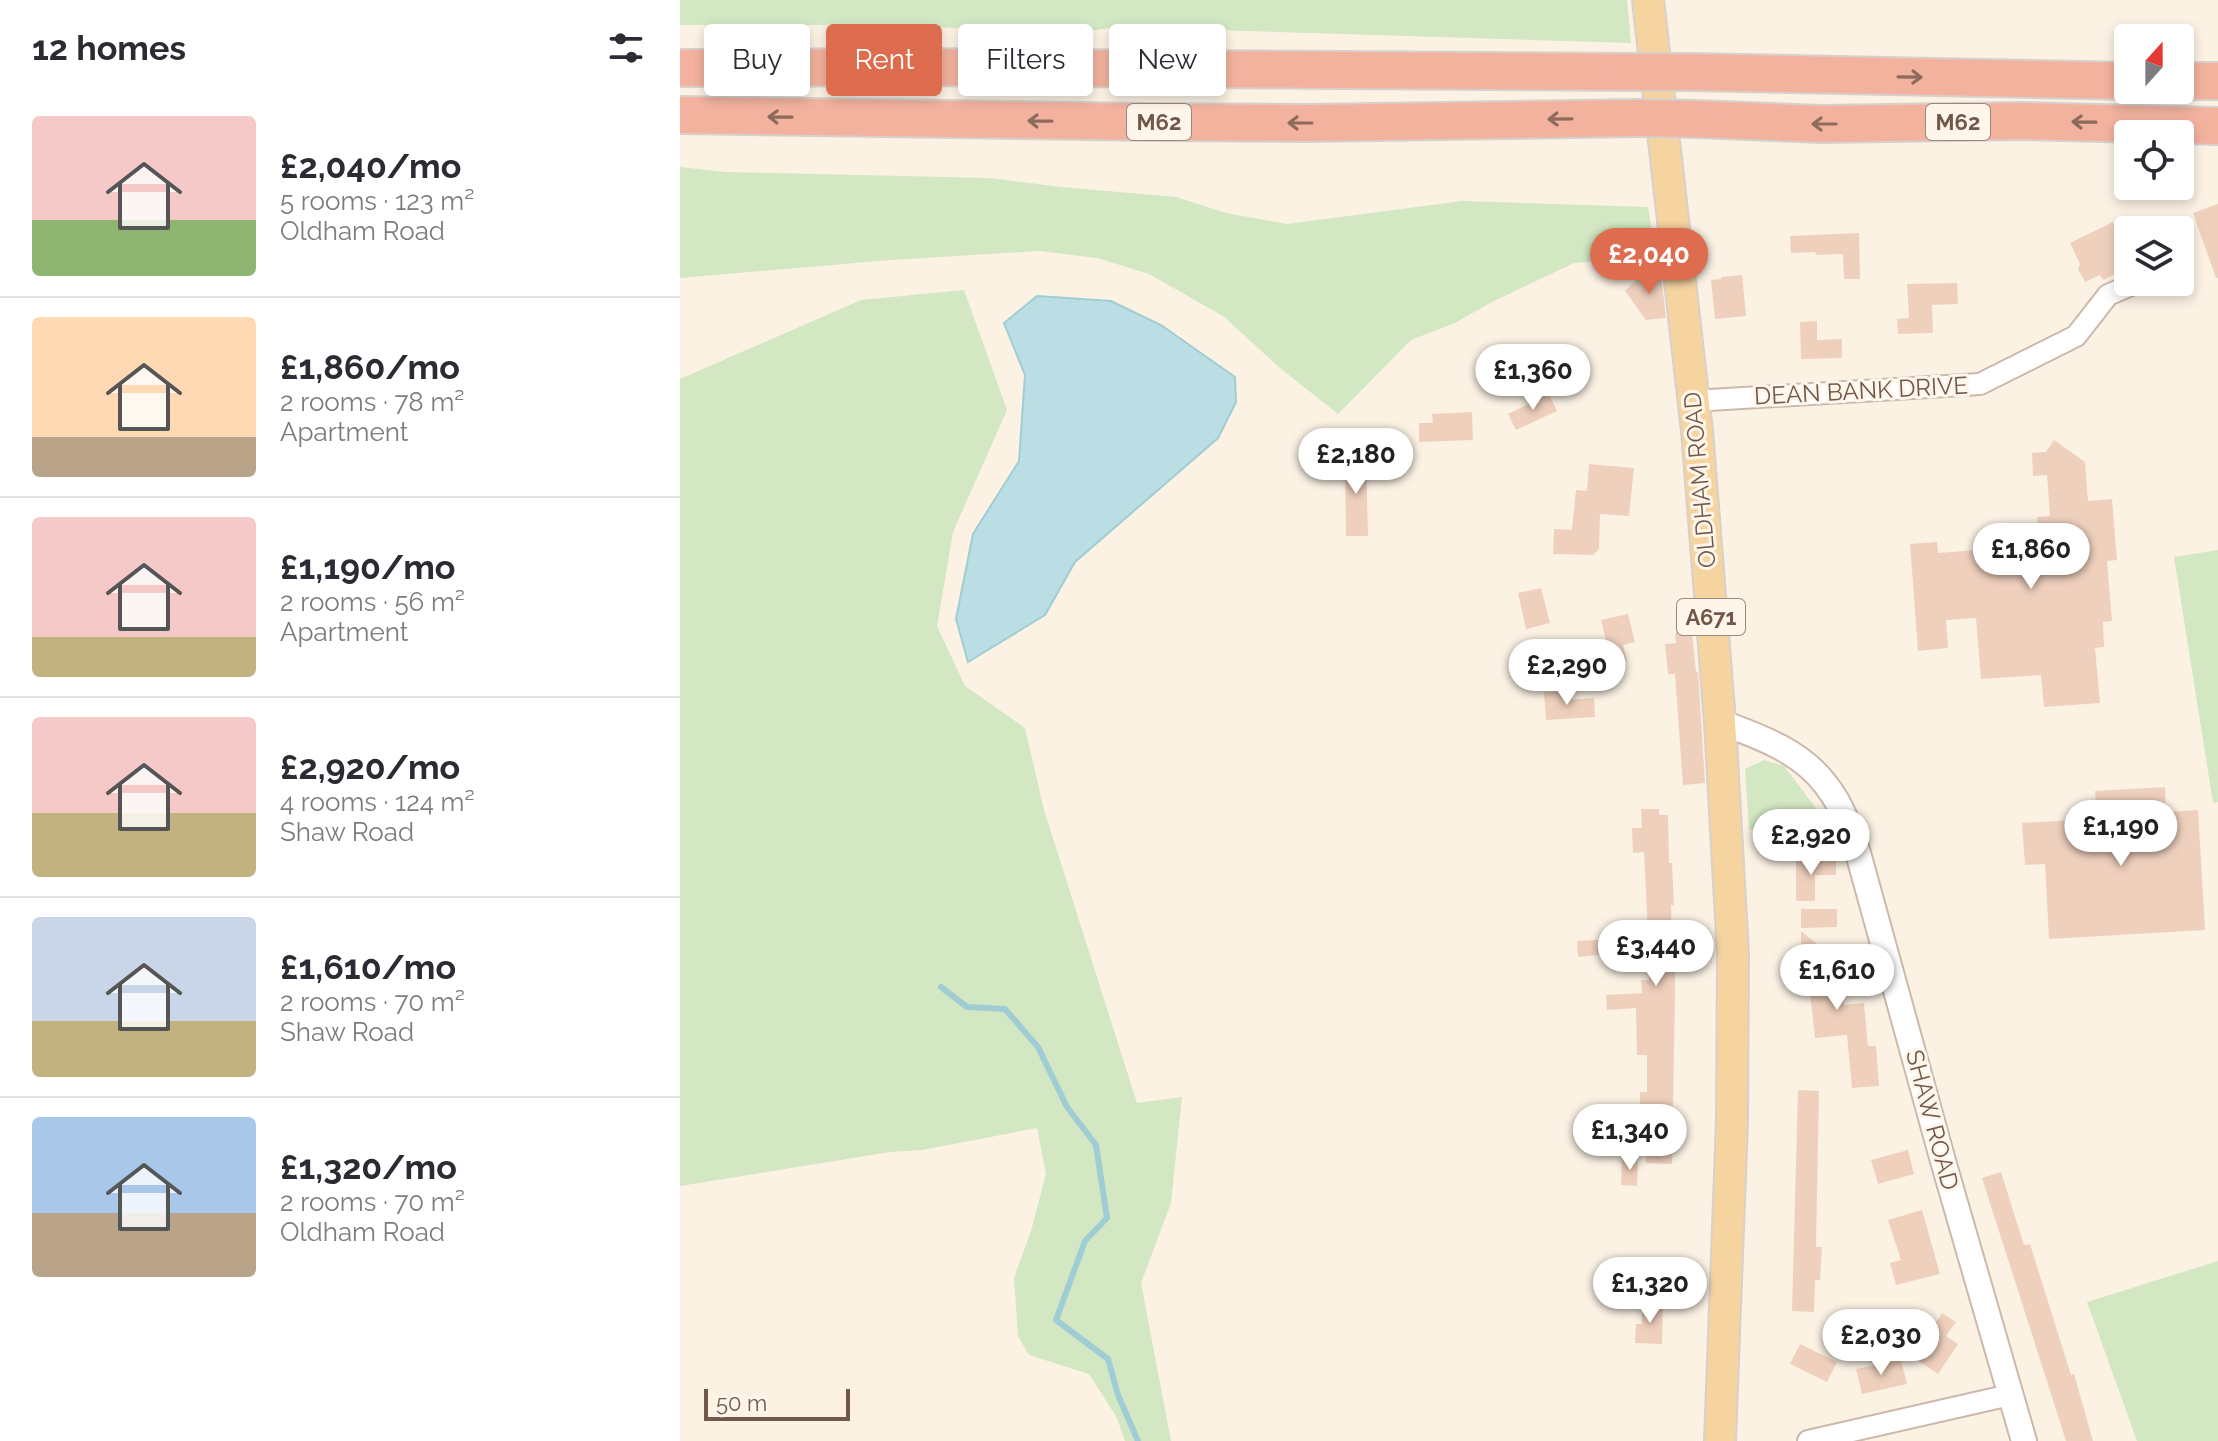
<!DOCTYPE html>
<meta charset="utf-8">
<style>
:root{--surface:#fff;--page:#f2f2f3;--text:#2b2b33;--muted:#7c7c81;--line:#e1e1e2;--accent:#de6d4f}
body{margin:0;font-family:Raleway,sans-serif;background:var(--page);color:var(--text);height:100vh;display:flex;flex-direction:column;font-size:30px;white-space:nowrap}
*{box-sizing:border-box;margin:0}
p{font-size:26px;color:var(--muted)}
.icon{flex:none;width:44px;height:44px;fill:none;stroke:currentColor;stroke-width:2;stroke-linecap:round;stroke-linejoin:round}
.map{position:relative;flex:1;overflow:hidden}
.side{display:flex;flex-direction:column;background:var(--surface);width:680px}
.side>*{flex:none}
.banner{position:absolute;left:24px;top:24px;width:760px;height:72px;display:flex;gap:16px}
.needle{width:52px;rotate:21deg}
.controls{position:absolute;left:1434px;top:24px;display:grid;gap:16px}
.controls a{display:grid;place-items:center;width:80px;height:80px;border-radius:8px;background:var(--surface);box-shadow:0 4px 12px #0003;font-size:40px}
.scale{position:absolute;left:24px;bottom:20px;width:146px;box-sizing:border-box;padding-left:8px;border:4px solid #72584b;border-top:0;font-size:22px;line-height:28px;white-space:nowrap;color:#72584b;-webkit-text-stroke:6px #fef6ea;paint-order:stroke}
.price{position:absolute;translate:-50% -68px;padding:0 18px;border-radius:28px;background:#fff;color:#222;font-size:26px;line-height:52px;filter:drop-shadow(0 2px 4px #0008)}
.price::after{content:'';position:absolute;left:50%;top:48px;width:24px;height:18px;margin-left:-12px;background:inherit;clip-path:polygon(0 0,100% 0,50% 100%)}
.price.on{background:var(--accent);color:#fff}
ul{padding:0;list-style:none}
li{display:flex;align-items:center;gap:24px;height:200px;padding:0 32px}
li+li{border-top:2px solid var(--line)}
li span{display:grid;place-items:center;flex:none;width:224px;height:160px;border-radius:8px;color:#555}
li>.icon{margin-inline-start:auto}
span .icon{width:96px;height:96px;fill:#fffc;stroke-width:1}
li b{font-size:34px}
h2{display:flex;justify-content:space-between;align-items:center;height:96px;padding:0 32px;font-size:34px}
.chip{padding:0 28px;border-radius:8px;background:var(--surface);box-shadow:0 4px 12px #0003;font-size:28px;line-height:72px}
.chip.on{background:var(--accent);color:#fff}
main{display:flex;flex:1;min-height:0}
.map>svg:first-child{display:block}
</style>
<main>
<section class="side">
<h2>12 homes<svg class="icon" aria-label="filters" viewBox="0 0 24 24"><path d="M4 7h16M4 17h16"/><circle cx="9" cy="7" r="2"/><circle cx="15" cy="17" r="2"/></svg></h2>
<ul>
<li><span style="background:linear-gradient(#f6c9c9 65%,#8fb573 0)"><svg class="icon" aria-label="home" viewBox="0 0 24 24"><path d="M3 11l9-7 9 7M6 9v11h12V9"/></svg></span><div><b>£2,040/mo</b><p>5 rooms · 123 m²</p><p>Oldham Road</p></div></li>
<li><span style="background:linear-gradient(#ffd9b3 75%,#b9a48a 0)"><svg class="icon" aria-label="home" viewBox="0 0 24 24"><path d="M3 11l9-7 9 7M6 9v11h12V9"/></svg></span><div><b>£1,860/mo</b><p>2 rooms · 78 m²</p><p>Apartment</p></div></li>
<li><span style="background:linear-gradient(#f6c9c9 75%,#c2b280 0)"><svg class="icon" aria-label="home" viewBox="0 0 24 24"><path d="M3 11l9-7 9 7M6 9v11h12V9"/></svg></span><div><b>£1,190/mo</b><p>2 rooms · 56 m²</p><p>Apartment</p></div></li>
<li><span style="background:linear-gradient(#f6c9c9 60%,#c2b280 0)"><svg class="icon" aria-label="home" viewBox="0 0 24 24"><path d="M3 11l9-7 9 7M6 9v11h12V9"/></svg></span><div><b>£2,920/mo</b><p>4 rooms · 124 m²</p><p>Shaw Road</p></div></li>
<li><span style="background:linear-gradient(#c9d6e8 65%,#c2b280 0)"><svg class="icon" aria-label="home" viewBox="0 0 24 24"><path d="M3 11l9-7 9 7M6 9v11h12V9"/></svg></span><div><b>£1,610/mo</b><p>2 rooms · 70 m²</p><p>Shaw Road</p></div></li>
<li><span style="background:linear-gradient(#a9c7e8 60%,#b9a48a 0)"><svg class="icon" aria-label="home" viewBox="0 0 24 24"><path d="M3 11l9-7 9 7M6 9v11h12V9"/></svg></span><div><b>£1,320/mo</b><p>2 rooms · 70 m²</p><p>Oldham Road</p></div></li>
</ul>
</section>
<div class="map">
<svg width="1538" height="1441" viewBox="0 0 1538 1441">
<rect width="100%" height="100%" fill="#fbf2e4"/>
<!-- green -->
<path fill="#d3e7c3" d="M0,0H947L951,43L436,27L378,36L232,25H0Z
M0,167L46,172L310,178L381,187L496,197L546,213L607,224L782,201L968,207L976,257L894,263L810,303L775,323L731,340L658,414L600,368L543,316L469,274L417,258L359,251L211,260L0,278Z
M284,290L327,410L273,532L257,626L285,686L345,728L364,810L457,1103L502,1097L491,1203L461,1283L491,1441H445L437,1418L409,1374L349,1355L338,1336L334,1278L351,1231L366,1174L357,1128L242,1150L210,1152L0,1186V379L181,300Z
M1538,550V802L1533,803L1494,557Z
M1084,760L1104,766L1151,828L1069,829L1065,769Z
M1538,1261V1441H1457L1407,1302Z"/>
<!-- water -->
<path fill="#badee3" stroke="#a0cdd4" stroke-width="2" d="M357,296L431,301L481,325L555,377L556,402L538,438L395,562L365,615L288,662L276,619L293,534L339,461L345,375L324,323Z"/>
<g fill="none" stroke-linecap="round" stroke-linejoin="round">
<!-- stream -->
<path stroke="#a0cdd4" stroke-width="6" d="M261,987L287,1007L325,1009L358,1047L387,1107L416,1145L427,1218L405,1241L376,1320L428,1359L438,1395L458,1441"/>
</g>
<!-- building -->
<path fill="#efd0bd" d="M1538,204V278H1536L1513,213Z
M1433,222L1448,252V268L1423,280L1420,275L1405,282L1398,269L1400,264L1390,243Z
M1179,233L1180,279H1164L1163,254L1136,255L1135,252L1111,253L1110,236Z
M981,274L986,318L966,320L945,291L962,275Z
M1062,275L1066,316L1035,319L1031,280L1041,279V277Z
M1277,283L1278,304L1252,305L1253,333L1218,334L1217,319L1229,318L1227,284Z
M1137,321V340L1162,339V358L1121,359L1120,322Z
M869,394L877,411L836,430L828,414Z
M792,412L793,440L739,442V423H753L752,414Z
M1374,440L1405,462L1408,501L1432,499L1437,560L1427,561L1432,621L1423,622L1424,647L1415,648L1420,703L1364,707L1361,675L1301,679L1296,618L1266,620L1268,648L1238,651L1230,544L1257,542L1258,553L1359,545L1357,517L1370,516L1367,475L1353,476L1352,453L1366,452Z
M665,455H686L688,536H666Z
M909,464L954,468L949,516L920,514L919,549L913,555L873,554L874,529L892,530L896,490L907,491Z
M861,588L870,623L846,629L838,593Z
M948,614L955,642L943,645L947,661L932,665L921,620Z
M1011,623L1016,672L1018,671L1025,783L1003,785L995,674H988L985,644L996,643L995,634Z
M886,691V700L914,698L915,717L866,720L864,692Z
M1485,787L1486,812L1518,810L1525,930L1369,939L1365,864L1345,865L1342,823L1417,819L1415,791Z
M961,809H979V815H988L989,863H992L994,905H991L992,959H995V993L992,1164L966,1163L968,1110H960V1092H967V1055H957L956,1008L927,1010L926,995L962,993L961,980H969V948H965V933H968L964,852L953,853L952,828H962Z
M1116,860H1156V875H1135V901H1116Z
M1121,909H1157V927L1121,928Z
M1121,931L1153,957V974H1163L1164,1005L1184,1003L1188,1046H1196L1199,1086L1172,1088L1167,1035L1135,1038L1130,992H1121Z
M919,940L920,955L898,957L897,941Z
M1118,1090L1139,1091L1136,1247H1142L1140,1280H1135L1134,1312L1112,1311Z
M1228,1150L1234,1174L1198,1184L1191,1160Z
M942,1158L958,1159L957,1186L941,1185Z
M1321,1172L1344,1245L1350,1244L1391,1375L1394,1374L1413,1441H1386L1302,1178Z
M1242,1210L1260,1274L1216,1285L1210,1263L1221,1260L1208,1220Z
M962,1304L983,1305L982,1344L955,1343L956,1324H962Z
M1262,1313L1276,1322L1266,1336L1278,1344L1258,1374L1233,1357Z
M1120,1344L1157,1362L1147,1382L1110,1364Z
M1221,1360L1227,1384L1182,1394L1176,1369Z"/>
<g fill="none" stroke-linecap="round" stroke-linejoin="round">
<!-- minor casing -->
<g stroke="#ccb9ab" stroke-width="24">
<path id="minor" d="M1013,401L1300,384L1396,336L1428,295L1458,282
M1128,1441L1330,1395"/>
</g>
<!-- tertiary casing -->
<g stroke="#ccb9ab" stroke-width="28">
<path id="tertiary" d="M1040,722C1078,736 1121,751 1146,785C1162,805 1170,829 1178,853L1263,1161L1344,1441"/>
</g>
<!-- primary casing -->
<g stroke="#d8d0cd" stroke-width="34">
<path id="primary" d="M968,0L1017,431L1040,722L1053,954L1052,1121L1040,1441"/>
</g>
<!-- motorway casing -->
<g stroke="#d8d0cd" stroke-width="40">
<path id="motorway" d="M0,68L225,67L953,72
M1012,72L1448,81
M1500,81H1538
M0,115L472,122L629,123L958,118
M1017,119L1142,124L1341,121L1538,126"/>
</g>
<!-- minor -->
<use href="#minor" stroke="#fff" stroke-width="20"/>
<!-- tertiary -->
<use href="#tertiary" stroke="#fff" stroke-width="24"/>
<!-- primary -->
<use href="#primary" stroke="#f6d4a0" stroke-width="30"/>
<!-- motorway -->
<use href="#motorway" stroke="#f2b29e" stroke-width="36"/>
<!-- motorway-bridge casing -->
<g stroke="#d8d0cd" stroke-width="40" stroke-linecap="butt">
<path id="motorway-bridge" d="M953,72H1012
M958,118L1017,119"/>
</g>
<!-- motorway-bridge -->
<use href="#motorway-bridge" stroke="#f2b29e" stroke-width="36"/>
</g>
<!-- one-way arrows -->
<defs><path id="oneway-shaft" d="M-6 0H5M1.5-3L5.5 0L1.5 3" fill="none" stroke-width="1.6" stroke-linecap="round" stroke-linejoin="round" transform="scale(2)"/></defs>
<g stroke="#8c6a5c">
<use href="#oneway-shaft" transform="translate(1230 77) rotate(1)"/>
<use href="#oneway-shaft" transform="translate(100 117) rotate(-179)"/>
<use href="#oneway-shaft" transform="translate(880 119) rotate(179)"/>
<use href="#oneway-shaft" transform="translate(360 121) rotate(-179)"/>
<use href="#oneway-shaft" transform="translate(1404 122) rotate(-179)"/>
<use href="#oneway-shaft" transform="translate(620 123) rotate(180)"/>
<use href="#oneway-shaft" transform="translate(1144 124) rotate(-180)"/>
</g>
<g text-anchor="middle" stroke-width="6" stroke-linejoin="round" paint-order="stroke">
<!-- shield labels -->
<g fill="#fef6ea" stroke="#9c877b" stroke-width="2">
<rect x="447" y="104" width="64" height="36" rx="6"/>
<rect x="1246" y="104" width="64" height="36" rx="6"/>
<rect x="997" y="599" width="68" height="36" rx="6"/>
</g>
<g font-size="22" font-weight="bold" fill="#72584b">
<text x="479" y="130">M62</text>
<text x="1278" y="130">M62</text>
<text x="1031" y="625">A671</text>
</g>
<!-- street labels -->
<g font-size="24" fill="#72584b" stroke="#fef6ea">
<text transform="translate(1181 391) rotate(-3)" y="8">DEAN BANK DRIVE</text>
<text transform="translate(1020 480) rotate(-95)" y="8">OLDHAM ROAD</text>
<text transform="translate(1252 1120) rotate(75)" y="8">SHAW ROAD</text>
</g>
</g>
</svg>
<div class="controls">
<a><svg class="needle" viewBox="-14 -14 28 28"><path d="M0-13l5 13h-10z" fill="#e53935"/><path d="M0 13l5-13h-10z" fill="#7c7c81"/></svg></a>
<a><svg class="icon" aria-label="locate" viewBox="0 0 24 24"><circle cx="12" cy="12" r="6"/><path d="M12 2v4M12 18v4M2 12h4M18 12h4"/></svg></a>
<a><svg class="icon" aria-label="layers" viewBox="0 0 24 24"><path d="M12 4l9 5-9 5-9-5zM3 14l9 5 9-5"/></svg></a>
</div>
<div class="scale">50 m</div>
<b class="price on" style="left:969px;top:296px">£2,040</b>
<b class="price" style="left:853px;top:412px">£1,360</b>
<b class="price" style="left:676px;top:496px">£2,180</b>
<b class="price" style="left:1351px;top:591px">£1,860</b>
<b class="price" style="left:887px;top:707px">£2,290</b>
<b class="price" style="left:1441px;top:868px">£1,190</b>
<b class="price" style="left:1131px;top:877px">£2,920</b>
<b class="price" style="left:976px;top:988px">£3,440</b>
<b class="price" style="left:1157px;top:1012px">£1,610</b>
<b class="price" style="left:950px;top:1172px">£1,340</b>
<b class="price" style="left:970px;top:1325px">£1,320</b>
<b class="price" style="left:1201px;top:1377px">£2,030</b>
<div class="banner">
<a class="chip">Buy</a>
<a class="chip on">Rent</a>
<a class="chip">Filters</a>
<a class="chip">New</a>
</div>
</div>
</main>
